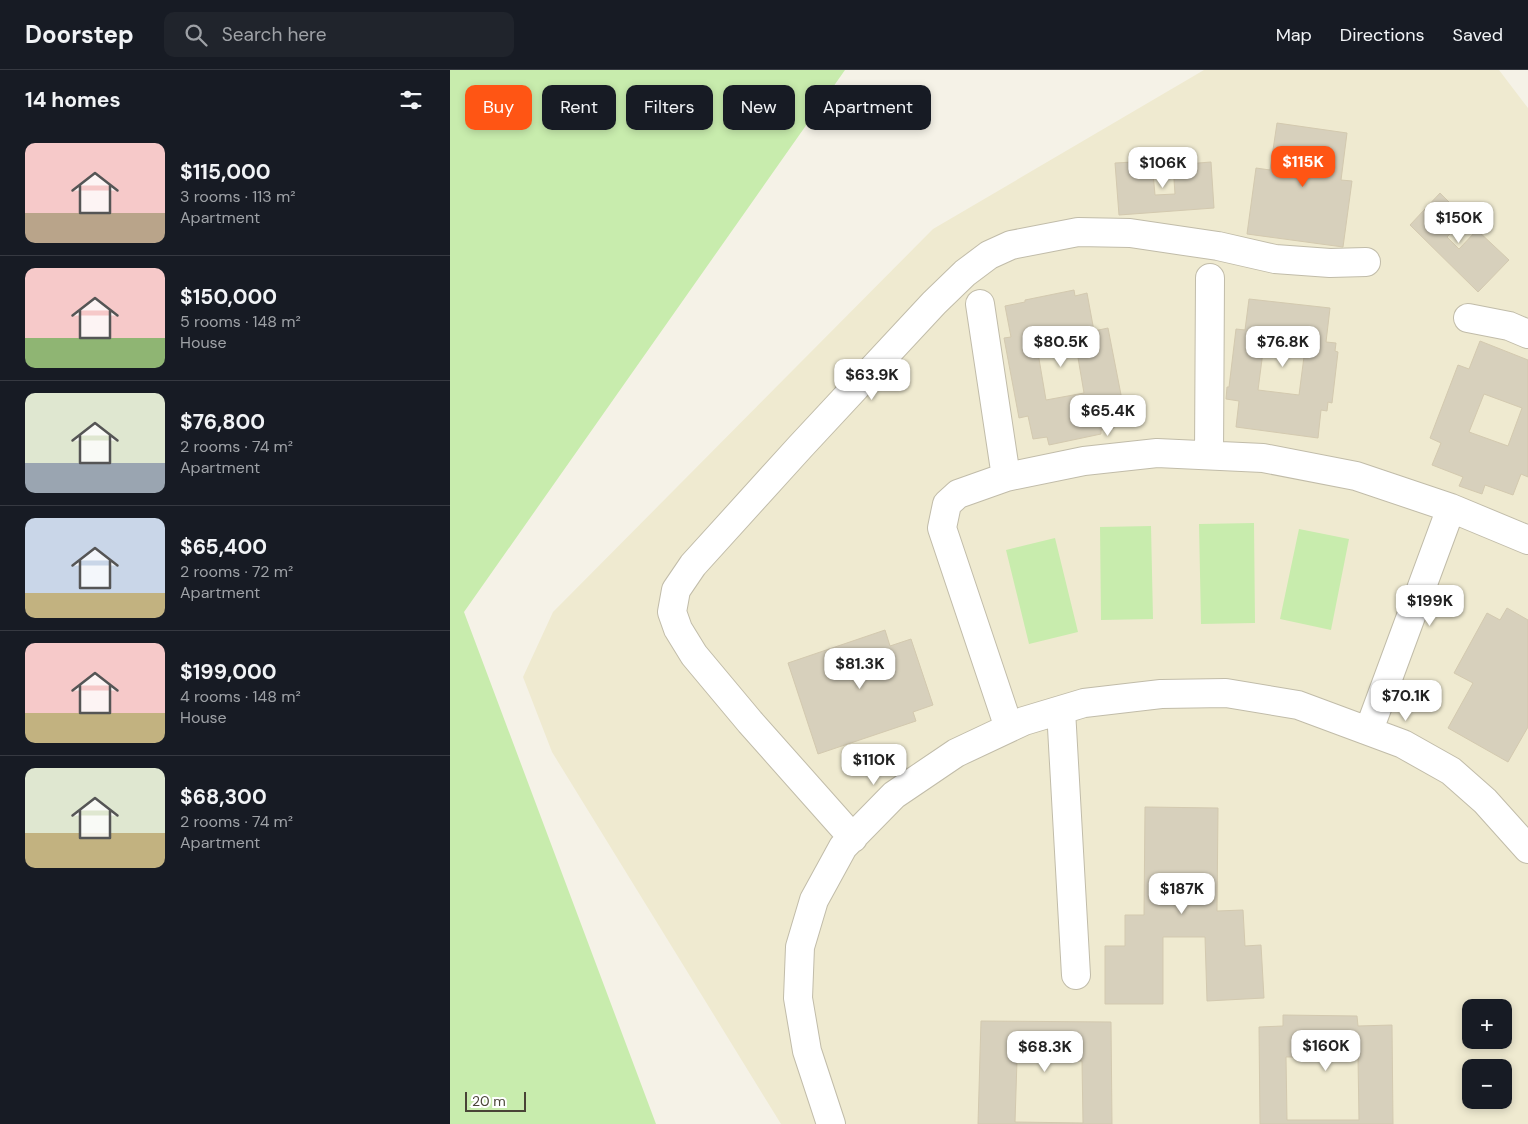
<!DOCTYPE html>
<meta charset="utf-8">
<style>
:root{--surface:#171b24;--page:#20242c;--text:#f1f3f6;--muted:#9ea1a6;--line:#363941;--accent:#ff5514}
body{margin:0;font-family:"DM Sans",sans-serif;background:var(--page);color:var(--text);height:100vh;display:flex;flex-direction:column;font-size:19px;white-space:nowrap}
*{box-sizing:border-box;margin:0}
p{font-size:16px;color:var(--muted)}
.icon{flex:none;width:28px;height:28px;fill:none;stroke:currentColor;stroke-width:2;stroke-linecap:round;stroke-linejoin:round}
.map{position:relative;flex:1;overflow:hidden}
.panel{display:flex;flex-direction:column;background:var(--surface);width:450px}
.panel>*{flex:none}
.top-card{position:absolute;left:15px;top:15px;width:475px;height:45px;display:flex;gap:10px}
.fabs{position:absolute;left:1012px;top:929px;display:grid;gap:10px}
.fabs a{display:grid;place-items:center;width:50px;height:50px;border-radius:10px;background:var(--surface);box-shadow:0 2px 8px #0003;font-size:25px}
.scale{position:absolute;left:15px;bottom:12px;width:61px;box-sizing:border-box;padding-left:5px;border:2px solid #494436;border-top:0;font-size:14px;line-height:18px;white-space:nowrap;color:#494436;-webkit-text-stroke:4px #fff;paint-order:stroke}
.price{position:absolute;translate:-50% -42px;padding:0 11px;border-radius:10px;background:#fff;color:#222;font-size:16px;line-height:32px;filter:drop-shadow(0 1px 2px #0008)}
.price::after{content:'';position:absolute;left:50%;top:30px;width:15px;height:11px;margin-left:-8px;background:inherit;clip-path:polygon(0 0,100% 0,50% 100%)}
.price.current{background:var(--accent);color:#fff}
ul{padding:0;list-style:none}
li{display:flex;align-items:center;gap:15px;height:125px;padding:0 25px}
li+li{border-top:1px solid var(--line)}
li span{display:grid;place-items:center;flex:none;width:140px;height:100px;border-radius:10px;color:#555}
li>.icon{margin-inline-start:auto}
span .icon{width:60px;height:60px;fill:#fffc;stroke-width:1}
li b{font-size:21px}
h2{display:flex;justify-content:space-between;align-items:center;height:60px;padding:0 25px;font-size:21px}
.chip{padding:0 18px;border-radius:10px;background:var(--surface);box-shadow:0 2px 8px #0003;font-size:18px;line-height:45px}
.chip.current{background:var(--accent);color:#fff}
header{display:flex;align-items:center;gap:30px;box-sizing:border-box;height:70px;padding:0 25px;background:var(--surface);border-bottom:1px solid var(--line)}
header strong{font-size:24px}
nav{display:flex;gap:28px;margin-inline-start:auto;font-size:18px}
.search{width:350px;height:45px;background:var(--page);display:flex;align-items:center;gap:12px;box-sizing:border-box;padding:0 18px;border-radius:10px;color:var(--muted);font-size:19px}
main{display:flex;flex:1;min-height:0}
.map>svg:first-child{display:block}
</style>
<header>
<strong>Doorstep</strong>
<div class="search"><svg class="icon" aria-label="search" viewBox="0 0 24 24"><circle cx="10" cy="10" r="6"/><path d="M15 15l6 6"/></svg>Search here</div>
<nav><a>Map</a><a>Directions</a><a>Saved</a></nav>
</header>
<main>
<section class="panel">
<h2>14 homes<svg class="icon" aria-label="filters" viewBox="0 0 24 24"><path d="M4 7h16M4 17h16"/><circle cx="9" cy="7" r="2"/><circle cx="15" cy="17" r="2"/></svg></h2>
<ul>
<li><span style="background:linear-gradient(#f6c9c9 70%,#b9a48a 0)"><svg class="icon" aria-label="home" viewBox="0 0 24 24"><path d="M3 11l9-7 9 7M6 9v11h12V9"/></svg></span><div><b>$115,000</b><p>3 rooms · 113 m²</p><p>Apartment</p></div></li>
<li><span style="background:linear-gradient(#f6c9c9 70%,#8fb573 0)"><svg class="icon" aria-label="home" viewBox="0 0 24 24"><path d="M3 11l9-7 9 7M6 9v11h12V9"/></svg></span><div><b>$150,000</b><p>5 rooms · 148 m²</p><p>House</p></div></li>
<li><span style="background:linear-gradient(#dfe7d0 70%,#9aa5b1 0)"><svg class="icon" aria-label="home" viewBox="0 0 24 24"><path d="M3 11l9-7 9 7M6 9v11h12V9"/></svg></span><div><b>$76,800</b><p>2 rooms · 74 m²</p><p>Apartment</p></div></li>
<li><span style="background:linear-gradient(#c9d6e8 75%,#c2b280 0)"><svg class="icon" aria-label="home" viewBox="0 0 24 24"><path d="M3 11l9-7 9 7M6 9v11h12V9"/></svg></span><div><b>$65,400</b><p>2 rooms · 72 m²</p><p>Apartment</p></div></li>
<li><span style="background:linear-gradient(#f6c9c9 70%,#c2b280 0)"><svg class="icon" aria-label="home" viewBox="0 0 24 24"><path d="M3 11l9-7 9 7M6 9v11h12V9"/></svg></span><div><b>$199,000</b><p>4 rooms · 148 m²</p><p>House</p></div></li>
<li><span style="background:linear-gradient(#dfe7d0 65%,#c2b280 0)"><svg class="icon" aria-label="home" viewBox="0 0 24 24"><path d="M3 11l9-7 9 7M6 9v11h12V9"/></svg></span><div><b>$68,300</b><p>2 rooms · 74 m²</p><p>Apartment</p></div></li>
</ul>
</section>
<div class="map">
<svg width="1078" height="1054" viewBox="0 0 1078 1054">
<rect width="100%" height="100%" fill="#f5f2e7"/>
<!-- education -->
<path fill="#efead0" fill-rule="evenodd" d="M754,0H1049L1078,38V1054H331L102,682L73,607L103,542L483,159ZM1021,938H1054V970H1021ZM1021,998H1054V1030H1021Z"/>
<!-- green -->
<path fill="#c8ecad" d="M0,0H395L14,542L206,1054H0Z
M804,453L805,553L751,554L749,454Z
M701,456L703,549L651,550L650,457Z
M849,459L899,469L881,560L830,549Z
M605,468L628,562L579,574L556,480Z"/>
<!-- building -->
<path fill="#d7d0bc" stroke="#d3c9af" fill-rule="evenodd" d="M827,53L897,63L891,110L902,111L893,177L797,164L806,98L820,100Z
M702,91L705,125L725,124L723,95L761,92L764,138L669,145L665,93Z
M990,123L1015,148L997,167L1009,179L1027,160L1059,190L1028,222L960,155Z
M624,220L625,226L637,223L644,261L658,258L673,335L660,337L664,358L651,360V364L599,375L597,367L583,369L578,346L569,348L554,268L561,267L555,236L575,232V230ZM626,276L634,323L596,330L588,283Z
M799,229L880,238L876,272L886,273L885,281L888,282L882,333L878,332L877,341L871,340L868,368L786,357L789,331L776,329L777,317H779L786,259L795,260ZM814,274L855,279L849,325L808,320Z
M1030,271L1078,290V407L1071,404L1063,425L1035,415L1032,424L1009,416L1013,407L982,395L991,373L980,368L1008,295L1019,299ZM1034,324L1072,338L1058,376L1019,362Z
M1057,538L1078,550V657L1058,692L998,658L1023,613L1004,603L1037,543L1050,550Z
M435,560L440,576L461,569L483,635L463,642L466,651L368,684L338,593Z
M695,737L768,738L767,841L793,840L795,876L811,875L814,928L757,931L755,867H713V934H655V876H675V845H694Z
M833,945L907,946L908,956L942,955L943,1054H810L809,957L833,956ZM836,987H908L909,1050H837Z
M531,951L661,952L662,1054H528ZM567,990L632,991L633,1053L565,1052Z"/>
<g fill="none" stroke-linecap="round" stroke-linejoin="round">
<!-- minor casing -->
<g stroke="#c1bca9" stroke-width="30">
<path id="minor" d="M530,234L556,407
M1018,248L1059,256L1078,264
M759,385L760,208
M611,640L626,905
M559,658L492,458L497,434L508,424L556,407L634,391L707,383L813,388L906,406L1001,438L1078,470
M919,660L1001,438
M403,768L300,652L244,585L228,559L222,542L226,520L243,495L350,377L484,233L515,203L539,185L561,175L628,162L680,163L768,176L825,189L880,193L916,192
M381,1054L357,981L348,928L350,877L364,830L393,777L444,725L506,683L574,651L634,633L711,624L776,623L848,635L953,674L1001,701L1035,731L1078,779"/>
</g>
<!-- minor -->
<use href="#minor" stroke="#fff" stroke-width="28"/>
</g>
</svg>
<div class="fabs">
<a>+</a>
<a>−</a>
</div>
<div class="scale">20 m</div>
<b class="price current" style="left:853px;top:118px">$115K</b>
<b class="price" style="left:713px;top:119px">$106K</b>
<b class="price" style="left:1009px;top:174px">$150K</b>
<b class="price" style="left:611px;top:298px">$80.5K</b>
<b class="price" style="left:833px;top:298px">$76.8K</b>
<b class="price" style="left:422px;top:331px">$63.9K</b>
<b class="price" style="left:658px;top:367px">$65.4K</b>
<b class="price" style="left:980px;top:557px">$199K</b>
<b class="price" style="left:410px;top:620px">$81.3K</b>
<b class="price" style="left:956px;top:652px">$70.1K</b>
<b class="price" style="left:424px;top:716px">$110K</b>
<b class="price" style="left:732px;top:845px">$187K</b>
<b class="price" style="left:876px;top:1002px">$160K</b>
<b class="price" style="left:595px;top:1003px">$68.3K</b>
<div class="top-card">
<a class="chip current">Buy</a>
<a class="chip">Rent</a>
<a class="chip">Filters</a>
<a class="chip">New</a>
<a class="chip">Apartment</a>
</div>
</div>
</main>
